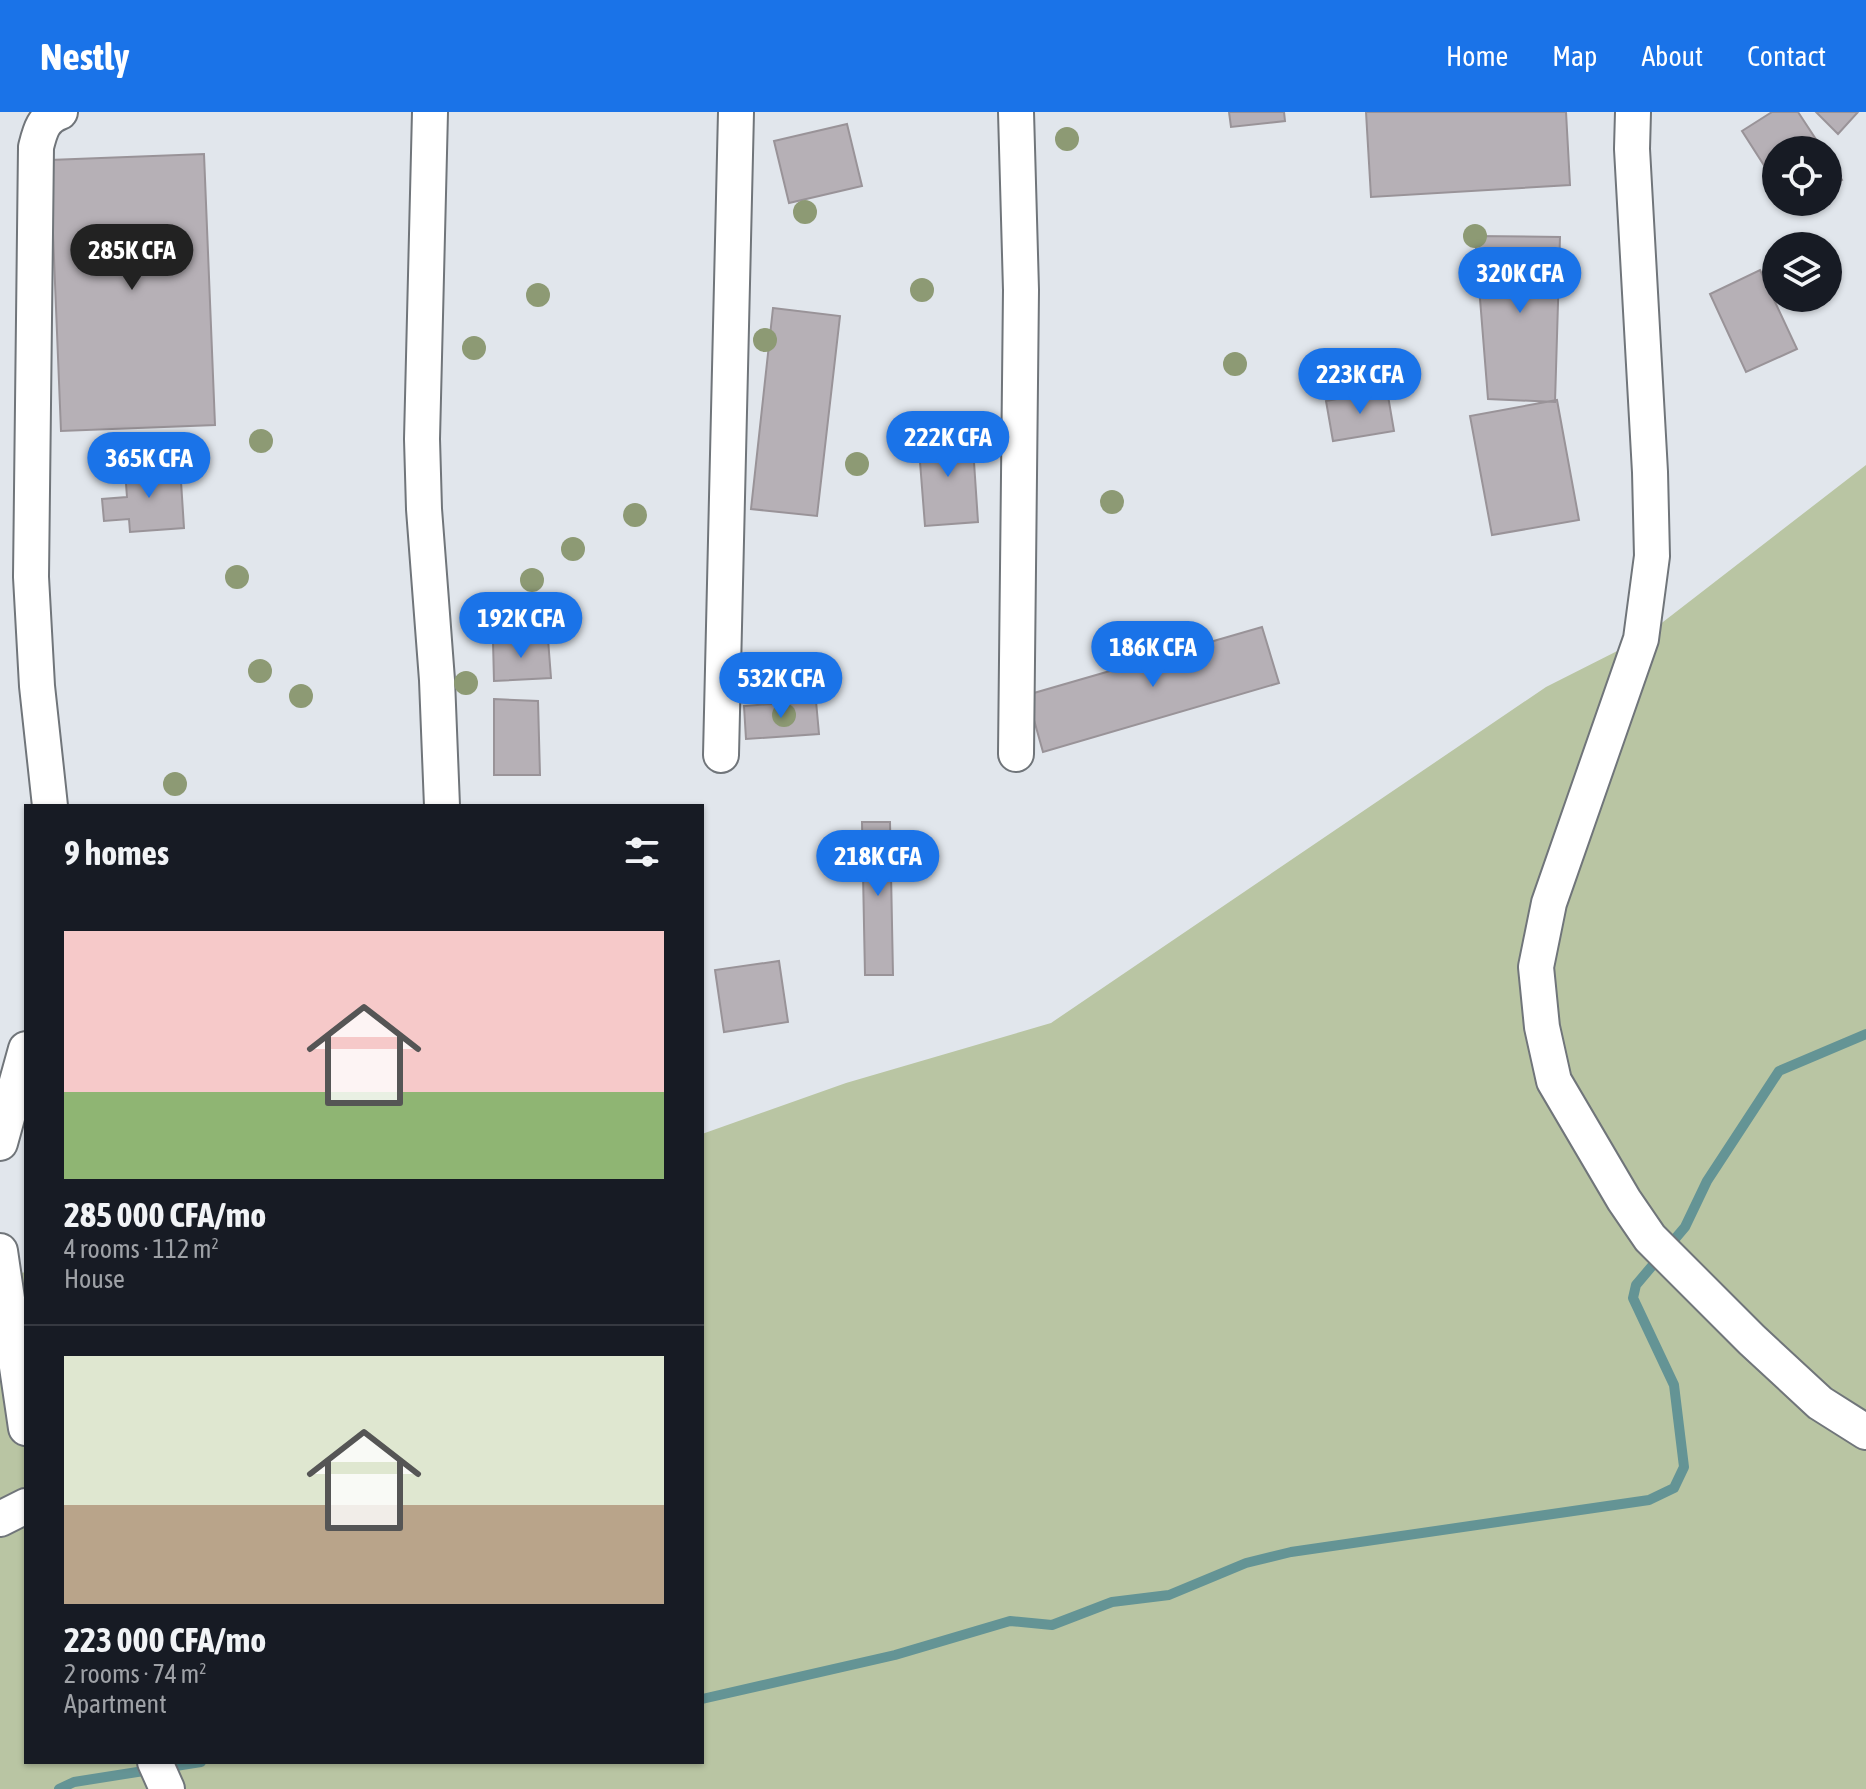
<!DOCTYPE html>
<meta charset="utf-8">
<style>
:root{--surface:#171b24;--page:#20242c;--text:#f1f3f6;--muted:#9ea1a6;--line:#363941;--accent:#1a73e8}
body{margin:0;font-family:"Asap Condensed",sans-serif;background:var(--page);color:var(--text);height:100vh;display:flex;flex-direction:column;font-size:30px;white-space:nowrap}
*{box-sizing:border-box;margin:0}
p{font-size:26px;color:var(--muted)}
.icon{flex:none;width:44px;height:44px;fill:none;stroke:currentColor;stroke-width:2;stroke-linecap:round;stroke-linejoin:round}
.map{position:relative;flex:1;overflow:hidden}
.details{position:absolute;left:24px;top:692px;width:680px;height:960px;display:flex;flex-direction:column;background:var(--surface);border-radius:0px;box-shadow:0 2px 6px #0004}
.details>*{flex:none}
.fabs{position:absolute;left:1762px;top:24px;display:grid;gap:16px}
.fabs a{display:grid;place-items:center;width:80px;height:80px;border-radius:50%;background:var(--surface);box-shadow:0 2px 6px #0004;font-size:40px}
.price{position:absolute;translate:-50% -68px;padding:0 18px;border-radius:28px;background:var(--accent);color:#fff;font-size:26px;line-height:52px;filter:drop-shadow(0 2px 4px #0008)}
.price::after{content:'';position:absolute;left:50%;top:48px;width:24px;height:18px;margin-left:-12px;background:inherit;clip-path:polygon(0 0,100% 0,50% 100%)}
.price.on{background:#222;color:#fff}
ul{padding:0;list-style:none}
li{display:grid;align-content:center;gap:16px;height:424px;padding:0 40px}
li+li{border-top:2px solid var(--line)}
li span{display:grid;place-items:center;height:248px;border-radius:0px;color:#555}
li>.icon{margin-inline-start:auto}
span .icon{width:144px;height:144px;fill:#fffc;stroke-width:1}
li b{font-size:34px}
h2{display:flex;justify-content:space-between;align-items:center;height:96px;padding:0 40px;font-size:34px}
header{display:flex;align-items:center;gap:48px;box-sizing:border-box;height:112px;padding:0 40px;background:var(--accent);color:#fff}
header strong{font-size:38px}
nav{display:flex;gap:44px;margin-inline-start:auto;font-size:28px}
.map>svg:first-child{display:block}
</style>
<header>
<strong>Nestly</strong>
<nav><a>Home</a><a>Map</a><a>About</a><a>Contact</a></nav>
</header>
<div class="map">
<svg width="1866" height="1677" viewBox="0 0 1866 1677">
<rect width="100%" height="100%" fill="#e1e6ec"/>
<!-- green -->
<path fill="#b9c5a3" d="M1866,353V1677H0V1165L26,1160V1650H702V1022L846,971L1051,911L1546,575L1641,527Z"/>
<g fill="none" stroke-linecap="round" stroke-linejoin="round">
<!-- stream -->
<path stroke="#649495" stroke-width="10" d="M702,1587L895,1543L1010,1509L1052,1513L1112,1490L1169,1483L1246,1451L1291,1440L1649,1388L1674,1376L1684,1355L1674,1273L1633,1186L1636,1173L1685,1115L1707,1069L1779,959L1866,922
M59,1677L74,1670L201,1650"/>
</g>
<!-- building -->
<path fill="#b6b0b6" stroke="#999398" stroke-width="2" d="M1229,0H1284L1285,9L1231,15Z
M1366,0H1566L1570,73L1371,85Z
M1772,0H1798L1823,38H1776V72L1742,19Z
M1816,0H1858L1838,22Z
M847,12L862,74L789,91L774,29Z
M204,42L215,313L61,319L50,48Z
M1828,46L1842,68L1828,77Z
M1787,90H1808L1793,99Z
M1475,124L1560,125L1555,290L1488,287Z
M1760,158L1797,237L1746,260L1710,182Z
M773,196L840,204L817,404L751,397Z
M1387,278L1394,319L1333,329L1326,289Z
M1557,288L1579,408L1492,423L1470,304Z
M972,320L978,410L925,414L918,324Z
M180,354L184,416L130,420L129,407L104,409L102,387L127,385L125,358Z
M1262,515L1279,571L1043,640L1027,583Z
M548,527L551,566L494,569L493,529Z
M494,587L538,589L540,663H494Z
M816,589L819,622L746,627L744,594Z
M862,710H890L893,863H865Z
M779,849L788,910L724,920L715,858Z"/>
<g fill="none" stroke-linecap="round" stroke-linejoin="round">
<!-- street casing -->
<g stroke="#70757a" stroke-width="38">
<path id="street" d="M430,0L422,327L424,397L437,568L442,694
M1633,0L1632,37L1650,360L1652,444L1641,527L1549,791L1536,855L1542,915L1554,969L1624,1088L1650,1126L1752,1228L1820,1291L1866,1320
M1016,642L1021,178L1016,0
M721,643L736,0
M50,694L37,574L31,465L36,35C40,19 43,6 60,0
M0,1031L26,937
M0,1139L26,1316
M0,1407L26,1394
M155,1650L167,1677"/>
</g>
<!-- street -->
<use href="#street" stroke="#fff" stroke-width="34"/>
</g>
<!-- trees -->
<g fill="#8d9a74">
<circle cx="1067" cy="27" r="12"/>
<circle cx="805" cy="100" r="12"/>
<circle cx="1475" cy="124" r="12"/>
<circle cx="922" cy="178" r="12"/>
<circle cx="538" cy="183" r="12"/>
<circle cx="765" cy="228" r="12"/>
<circle cx="474" cy="236" r="12"/>
<circle cx="1235" cy="252" r="12"/>
<circle cx="261" cy="329" r="12"/>
<circle cx="857" cy="352" r="12"/>
<circle cx="1112" cy="390" r="12"/>
<circle cx="635" cy="403" r="12"/>
<circle cx="573" cy="437" r="12"/>
<circle cx="237" cy="465" r="12"/>
<circle cx="532" cy="468" r="12"/>
<circle cx="260" cy="559" r="12"/>
<circle cx="466" cy="571" r="12"/>
<circle cx="301" cy="584" r="12"/>
<circle cx="784" cy="603" r="12"/>
<circle cx="175" cy="672" r="12"/>
</g>
</svg>
<div class="fabs">
<a><svg class="icon" aria-label="locate" viewBox="0 0 24 24"><circle cx="12" cy="12" r="6"/><path d="M12 2v4M12 18v4M2 12h4M18 12h4"/></svg></a>
<a><svg class="icon" aria-label="layers" viewBox="0 0 24 24"><path d="M12 4l9 5-9 5-9-5zM3 14l9 5 9-5"/></svg></a>
</div>
<b class="price on" style="left:132px;top:180px">285K CFA</b>
<b class="price" style="left:1520px;top:203px">320K CFA</b>
<b class="price" style="left:1360px;top:304px">223K CFA</b>
<b class="price" style="left:948px;top:367px">222K CFA</b>
<b class="price" style="left:149px;top:388px">365K CFA</b>
<b class="price" style="left:521px;top:548px">192K CFA</b>
<b class="price" style="left:1153px;top:577px">186K CFA</b>
<b class="price" style="left:781px;top:608px">532K CFA</b>
<b class="price" style="left:878px;top:786px">218K CFA</b>
<section class="details">
<h2>9 homes<svg class="icon" aria-label="filters" viewBox="0 0 24 24"><path d="M4 7h16M4 17h16"/><circle cx="9" cy="7" r="2"/><circle cx="15" cy="17" r="2"/></svg></h2>
<ul>
<li><span style="background:linear-gradient(#f6c9c9 65%,#8fb573 0)"><svg class="icon" aria-label="home" viewBox="0 0 24 24"><path d="M3 11l9-7 9 7M6 9v11h12V9"/></svg></span><div><b>285 000 CFA/mo</b><p>4 rooms · 112 m²</p><p>House</p></div></li>
<li><span style="background:linear-gradient(#dfe7d0 60%,#b9a48a 0)"><svg class="icon" aria-label="home" viewBox="0 0 24 24"><path d="M3 11l9-7 9 7M6 9v11h12V9"/></svg></span><div><b>223 000 CFA/mo</b><p>2 rooms · 74 m²</p><p>Apartment</p></div></li>
</ul>
</section>
</div>
